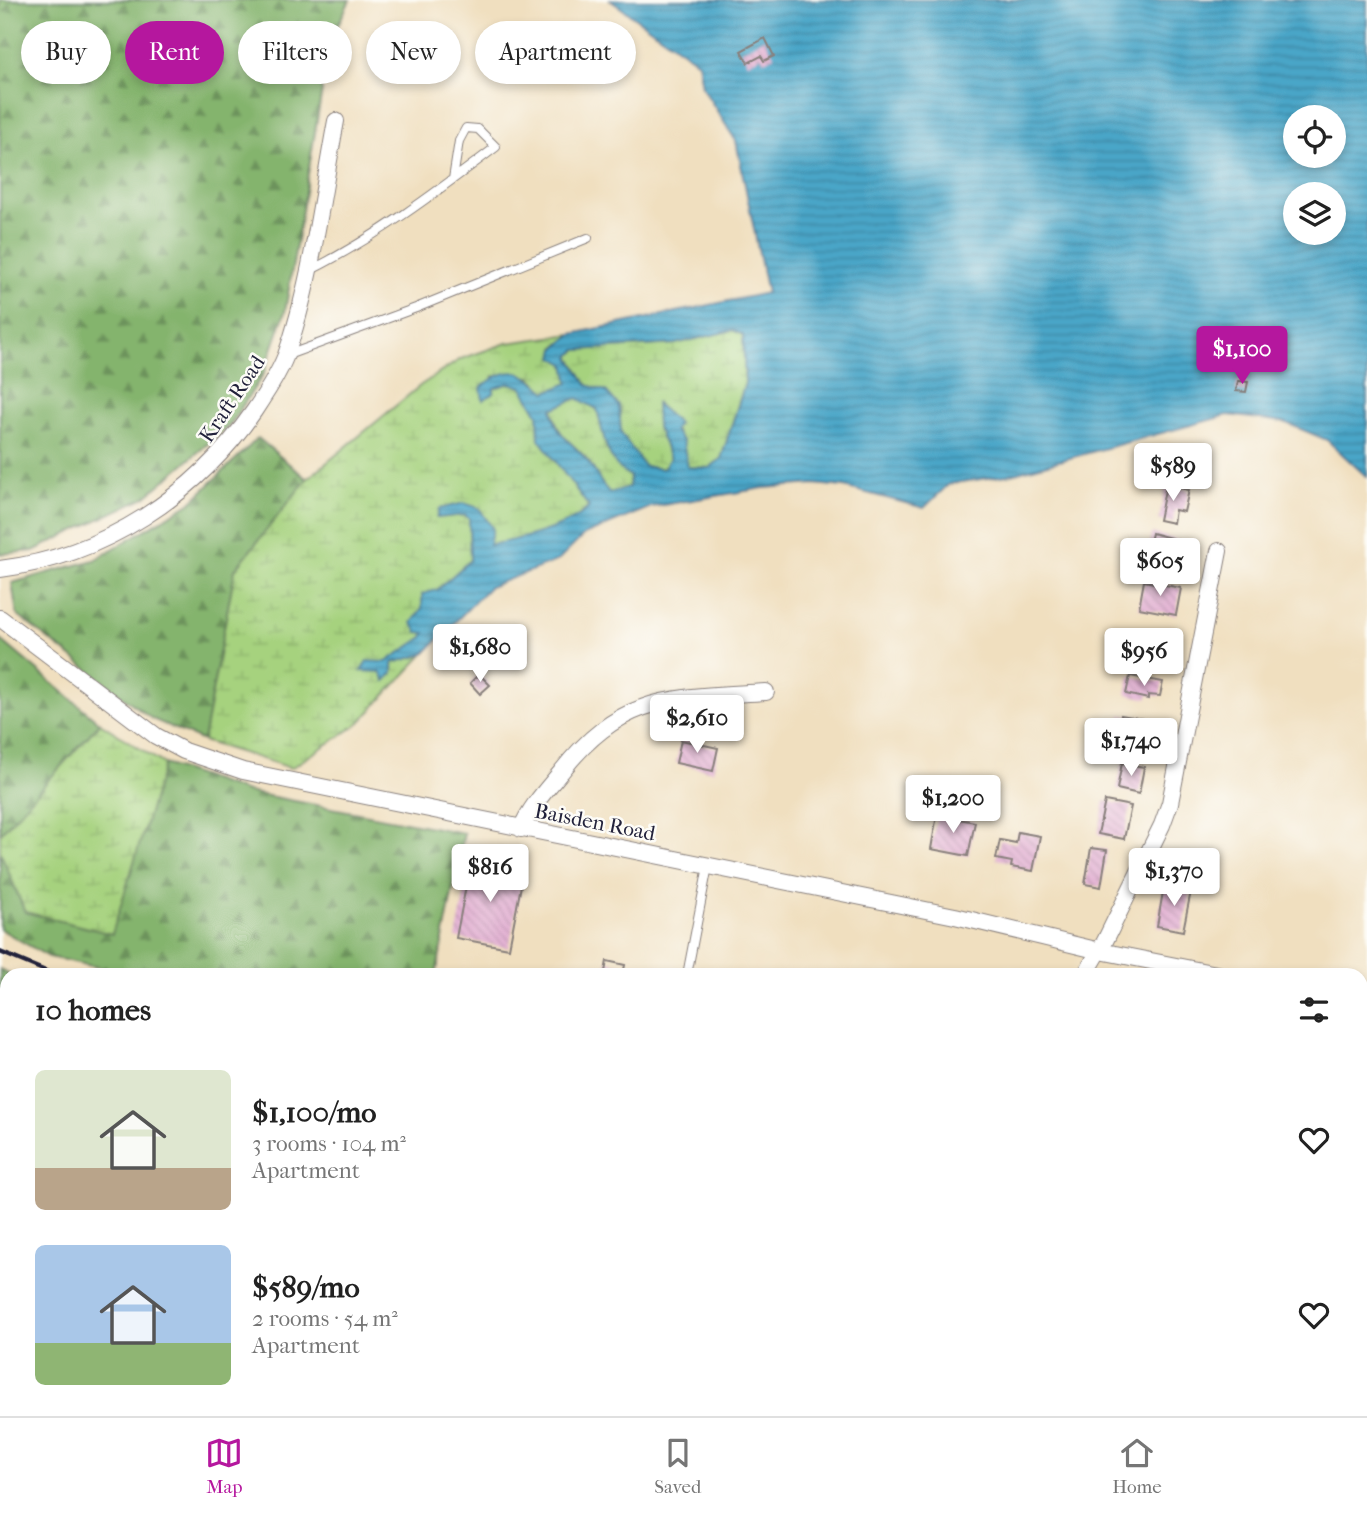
<!DOCTYPE html>
<meta charset="utf-8">
<style>
:root{--surface:#fff;--page:#f6f6f6;--text:#222;--muted:#767676;--line:#e0e0e0;--accent:#b5179e}
body{margin:0;font-family:"IM FELL French Canon",serif;background:var(--page);color:var(--text);height:100vh;display:flex;flex-direction:column;font-size:26px;white-space:nowrap}
*{box-sizing:border-box;margin:0}
p{font-size:23px;color:var(--muted)}
.icon{flex:none;width:38px;height:38px;fill:none;stroke:currentColor;stroke-width:2;stroke-linecap:round;stroke-linejoin:round}
.map{position:relative;flex:1;overflow:hidden}
.panel{position:absolute;left:0px;top:968px;width:1368px;height:450px;display:flex;flex-direction:column;background:var(--surface);border-radius:21px 21px 0 0;box-shadow:0 4px 10px #0003}
.panel>*{flex:none}
.hud{position:absolute;left:21px;top:21px;width:700px;height:63px;display:flex;gap:14px}
.fabs{position:absolute;left:1283px;top:105px;display:grid;gap:14px}
.fabs a{display:grid;place-items:center;width:63px;height:63px;border-radius:50%;background:var(--surface);box-shadow:0 4px 10px #0003;font-size:35px}
.price{position:absolute;translate:-50% -60px;padding:0 16px;border-radius:7px;background:#fff;color:#222;font-size:23px;line-height:46px;filter:drop-shadow(0 2px 4px #0008)}
.price::after{content:'';position:absolute;left:50%;top:42px;width:21px;height:16px;margin-left:-10px;background:inherit;clip-path:polygon(0 0,100% 0,50% 100%)}
.price.on{background:var(--accent);color:#fff}
ul{padding:0;list-style:none}
li{display:flex;align-items:center;gap:21px;height:175px;padding:0 35px}
li span{display:grid;place-items:center;flex:none;width:196px;height:140px;border-radius:10px;color:#555}
li>.icon{margin-inline-start:auto}
span .icon{width:84px;height:84px;fill:#fffc;stroke-width:1}
li b{font-size:30px}
h2{display:flex;justify-content:space-between;align-items:center;height:84px;padding:0 35px;font-size:30px}
.pill{padding:0 24px;border-radius:32px;background:var(--surface);box-shadow:0 4px 10px #0003;font-size:24px;line-height:63px}
.pill.on{background:var(--accent);color:#fff}
.dock{display:flex;justify-content:space-around;align-items:center;height:98px;border-top:2px solid var(--line);background:var(--surface);font-size:19px;color:var(--muted)}
.dock a{display:grid;justify-items:center;gap:4px}
.dock .on{color:var(--accent)}
.map>svg:first-child{display:block}
</style>
<div class="map">
<svg width="1367" height="1416" viewBox="0 0 1367 1416">
<defs>
<pattern id="forest-firs" width="22" height="20" patternUnits="userSpaceOnUse" patternTransform="scale(1.75)"><rect width="22" height="20" fill="#84b46d"/><path d="M5 1l3.5 6h-7zM16 11l3.5 6h-7z" fill="#6c925b"/></pattern>
<pattern id="wetland-marsh" width="20" height="14" patternUnits="userSpaceOnUse" patternTransform="scale(1.75)"><rect width="20" height="14" fill="#a6d27e"/><path d="M1 5h8M5 5V1M11 12h8M15 12V8" fill="none" stroke="#8fb46e"/></pattern>
<pattern id="water-rules" width="6" height="5" patternUnits="userSpaceOnUse" patternTransform="scale(1.75)"><rect width="6" height="5" fill="#4aa6c8"/><path d="M0 2.5h6" fill="none" stroke="#3d87a4"/></pattern>
<pattern id="building-back-hatch" width="6" height="6" patternUnits="userSpaceOnUse" patternTransform="scale(1.75)"><rect width="6" height="6" fill="#e2b0d2"/><path d="M-1 5l2 2M0 0l6 6M5-1l2 2" fill="none" stroke="#c297b5"/></pattern>
</defs>
<rect width="100%" height="100%" fill="#fdfcf7"/>
<filter id="ink" filterUnits="userSpaceOnUse"><feTurbulence type="fractalNoise" baseFrequency=".0143" numOctaves="2"/><feDisplacementMap in="SourceGraphic" scale="14" xChannelSelector="R" yChannelSelector="G"/><feConvolveMatrix kernelMatrix="1 2 1 2 8 2 1 2 1" color-interpolation-filters="sRGB"/></filter>
<filter id="wash" filterUnits="userSpaceOnUse"><feTurbulence type="fractalNoise" baseFrequency=".00686" numOctaves="4" result="noise"/><feDisplacementMap in="SourceGraphic" scale="28" xChannelSelector="R" yChannelSelector="G"/><feGaussianBlur stdDeviation="1.57" result="paint"/><feColorMatrix in="noise" values="0 0 0 0 0 0 0 0 0 0 0 0 0 0 0 0 0 1.4 0 .05"/><feComposite in="paint" operator="in"/></filter>
<g filter="url(#wash)">
<rect width="100%" height="100%" fill="#f0dfbf"/>
<!-- forest -->
<path fill="url(#forest-firs)" stroke="#536b54" stroke-width="2" d="M0,0H350L336,29L304,37L299,59L322,90L285,312L264,373L230,425L145,497L33,551L0,554Z
M258,438L307,479L235,570L203,741L152,719L17,615L12,583L94,560L190,503Z
M0,639L100,723L0,834Z
M164,764L247,792L464,833L436,975H135L49,957L0,929V851L25,912L111,933Z
M0,969L11,975H7V997L0,999Z"/>
<!-- wetland -->
<path fill="url(#wetland-marsh)" stroke="#647a5c" stroke-width="2" d="M733,330L743,335L745,383L721,459L709,468L687,467L683,442L657,404V427L670,458L663,469L644,466L621,433L619,406L606,391L587,385L570,356L577,350L675,344Z
M572,334L555,348L565,364L569,383L546,393L531,377L494,376V393V388L510,383L522,387L538,414L539,439L589,507C570,529 517,540 488,546L479,508L438,517L465,515L469,519L470,560L437,590L424,637L386,662H367L362,671L424,654L358,724L291,768L203,741L235,570L307,479L421,385L461,359L507,343Z
M578,397L597,409L607,449L630,476L629,487L610,493C599,484 597,473 589,462C570,437 561,444 552,409Z
M100,723L164,764L112,934L25,912L0,851V834Z"/>
<!-- water -->
<path fill="url(#water-rules)" stroke="#366482" stroke-width="2" fill-rule="evenodd" d="M610,0H1367V477L1327,440L1284,422L1228,415L1007,475L949,484L924,508L844,487L814,484L763,488L651,507L584,535L559,560L489,587L424,654L393,663V673L385,681L380,672L361,671L367,661L386,662L423,637L425,633L418,632L412,623L422,608V594L437,590L470,560L469,519L465,515L437,518L439,509L464,503L479,508L493,529L489,545C517,540 570,528 589,507L539,439L538,414L522,387L510,383L494,388V393L483,400L481,388C507,364 523,369 546,392L569,383L565,364L553,357L555,349L572,334L767,293L736,141L702,87L698,62ZM1295,117H1334V156H1295ZM1295,194H1334V233H1295ZM733,330L743,335L745,383L721,459L709,468L688,467L683,442L674,430L678,423L656,404L657,427L670,458L663,469L644,466L621,433L619,406L606,391L587,385L570,357L576,350L675,344ZM577,398L597,409C603,432 606,465 630,476L629,487L610,493C599,483 597,473 588,462C572,440 557,439 552,409Z"/>
<g id="blocks">
<!-- building -->
<path fill="url(#building-back-hatch)" d="M765,38L774,56L764,61L761,56L748,63L741,51Z
M1238,381L1248,382L1246,392L1236,391Z
M1166,485L1189,490L1184,512L1175,510L1173,523L1159,520Z
M1152,533L1178,540L1170,573L1144,567Z
M1144,581L1181,588L1176,615L1139,608Z
M1145,629L1169,633L1163,660L1140,656Z
M479,674L490,685L480,694L470,683Z
M1130,676L1163,682L1160,696L1148,695V699L1126,694Z
M1121,715L1155,721L1150,748L1117,742Z
M681,740L718,748L713,771L676,763Z
M1122,763L1144,767L1139,794L1117,789Z
M1105,801L1131,806L1124,839L1098,834Z
M937,815L975,822L968,856L931,849Z
M1018,832L1040,836L1033,871L1011,867L1012,862L996,859L1000,840L1016,843Z
M1091,848L1107,850L1101,887L1085,884Z
M471,860L524,870L509,948L456,938Z
M1164,886L1191,891L1183,931L1157,926Z
M607,961L625,965L623,975L605,972Z
M0,1237L7,1239V1283L0,1281Z
M347,1410H363L361,1416H345Z"/>
</g>
</g>
<g filter="url(#ink)">
<use href="#blocks" fill-opacity="0" stroke="#89807d" stroke-width="2"/>
<g fill="none" stroke-linecap="round" stroke-linejoin="round">
<!-- lane casing -->
<g stroke="#89807d" stroke-width="10">
<path id="lane" d="M309,271C377,237 435,193 496,147L478,129L466,128L459,141L453,179
M285,356L416,308L588,238
M687,975L708,866
M0,1368L7,1369
M456,1410L462,1416
M36,1416L38,1410
M278,1416L279,1410
M822,1416L831,1410"/>
</g>
<!-- street casing -->
<g stroke="#89807d" stroke-width="18">
<path id="street" d="M0,569C104,556 195,496 254,411C266,393 278,375 286,355C311,285 322,195 336,121
M0,618L156,736L184,751L243,771L955,916L1100,951L1222,975
M521,829C530,807 546,790 561,772C623,693 673,698 766,692
M1085,975L1105,941L1162,825L1170,803L1219,551
M1362,1002L1367,1003
M1362,1117L1367,1118
M100,1416L101,1410
M748,1416L752,1410"/>
</g>
<!-- lane -->
<use href="#lane" stroke="#fff" stroke-width="8"/>
<!-- street -->
<use href="#street" stroke="#fff" stroke-width="16"/>
<!-- rail -->
<path stroke="#22223b" stroke-width="4.5" d="M0,952L55,975
M1362,1232L1367,1233"/>
</g>
</g>
<g text-anchor="middle" stroke-width="5" stroke-linejoin="round" paint-order="stroke">
<!-- street labels -->
<g font-size="21" fill="#22223b" stroke="#fdfcf7">
<text transform="translate(232 399) rotate(-56)" y="7">Kraft Road</text>
<text transform="translate(595 822) rotate(11)" y="7">Baisden Road</text>
</g>
</g>
</svg>
<div class="fabs">
<a><svg class="icon" aria-label="locate" viewBox="0 0 24 24"><circle cx="12" cy="12" r="6"/><path d="M12 2v4M12 18v4M2 12h4M18 12h4"/></svg></a>
<a><svg class="icon" aria-label="layers" viewBox="0 0 24 24"><path d="M12 4l9 5-9 5-9-5zM3 14l9 5 9-5"/></svg></a>
</div>
<b class="price on" style="left:1242px;top:386px">$1,100</b>
<b class="price" style="left:1173px;top:503px">$589</b>
<b class="price" style="left:1160px;top:598px">$605</b>
<b class="price" style="left:480px;top:684px">$1,680</b>
<b class="price" style="left:1144px;top:688px">$956</b>
<b class="price" style="left:697px;top:755px">$2,610</b>
<b class="price" style="left:1131px;top:778px">$1,740</b>
<b class="price" style="left:953px;top:835px">$1,200</b>
<b class="price" style="left:490px;top:904px">$816</b>
<b class="price" style="left:1174px;top:908px">$1,370</b>
<div class="hud">
<a class="pill">Buy</a>
<a class="pill on">Rent</a>
<a class="pill">Filters</a>
<a class="pill">New</a>
<a class="pill">Apartment</a>
</div>
<section class="panel">
<h2>10 homes<svg class="icon" aria-label="filters" viewBox="0 0 24 24"><path d="M4 7h16M4 17h16"/><circle cx="9" cy="7" r="2"/><circle cx="15" cy="17" r="2"/></svg></h2>
<ul>
<li><span style="background:linear-gradient(#dfe7d0 70%,#b9a48a 0)"><svg class="icon" aria-label="home" viewBox="0 0 24 24"><path d="M3 11l9-7 9 7M6 9v11h12V9"/></svg></span><div><b>$1,100/mo</b><p>3 rooms · 104 m²</p><p>Apartment</p></div><svg class="icon" aria-label="heart" viewBox="0 0 24 24"><path d="M12 20l-8-8c-3-5 5-10 8-4 3-6 11-1 8 4z"/></svg></li>
<li><span style="background:linear-gradient(#a9c7e8 70%,#8fb573 0)"><svg class="icon" aria-label="home" viewBox="0 0 24 24"><path d="M3 11l9-7 9 7M6 9v11h12V9"/></svg></span><div><b>$589/mo</b><p>2 rooms · 54 m²</p><p>Apartment</p></div><svg class="icon" aria-label="heart" viewBox="0 0 24 24"><path d="M12 20l-8-8c-3-5 5-10 8-4 3-6 11-1 8 4z"/></svg></li>
</ul>
</section>
</div>
<nav class="dock">
<a class="on"><svg class="icon" aria-label="map" viewBox="0 0 24 24"><path d="M3 6l6-2 6 2 6-2v14l-6 2-6-2-6 2zM9 4v14M15 6v14"/></svg>Map</a>
<a><svg class="icon" aria-label="saved" viewBox="0 0 24 24"><path d="M7 4h10v16l-5-4-5 4z"/></svg>Saved</a>
<a><svg class="icon" aria-label="home" viewBox="0 0 24 24"><path d="M3 11l9-7 9 7M6 9v11h12V9"/></svg>Home</a>
</nav>
